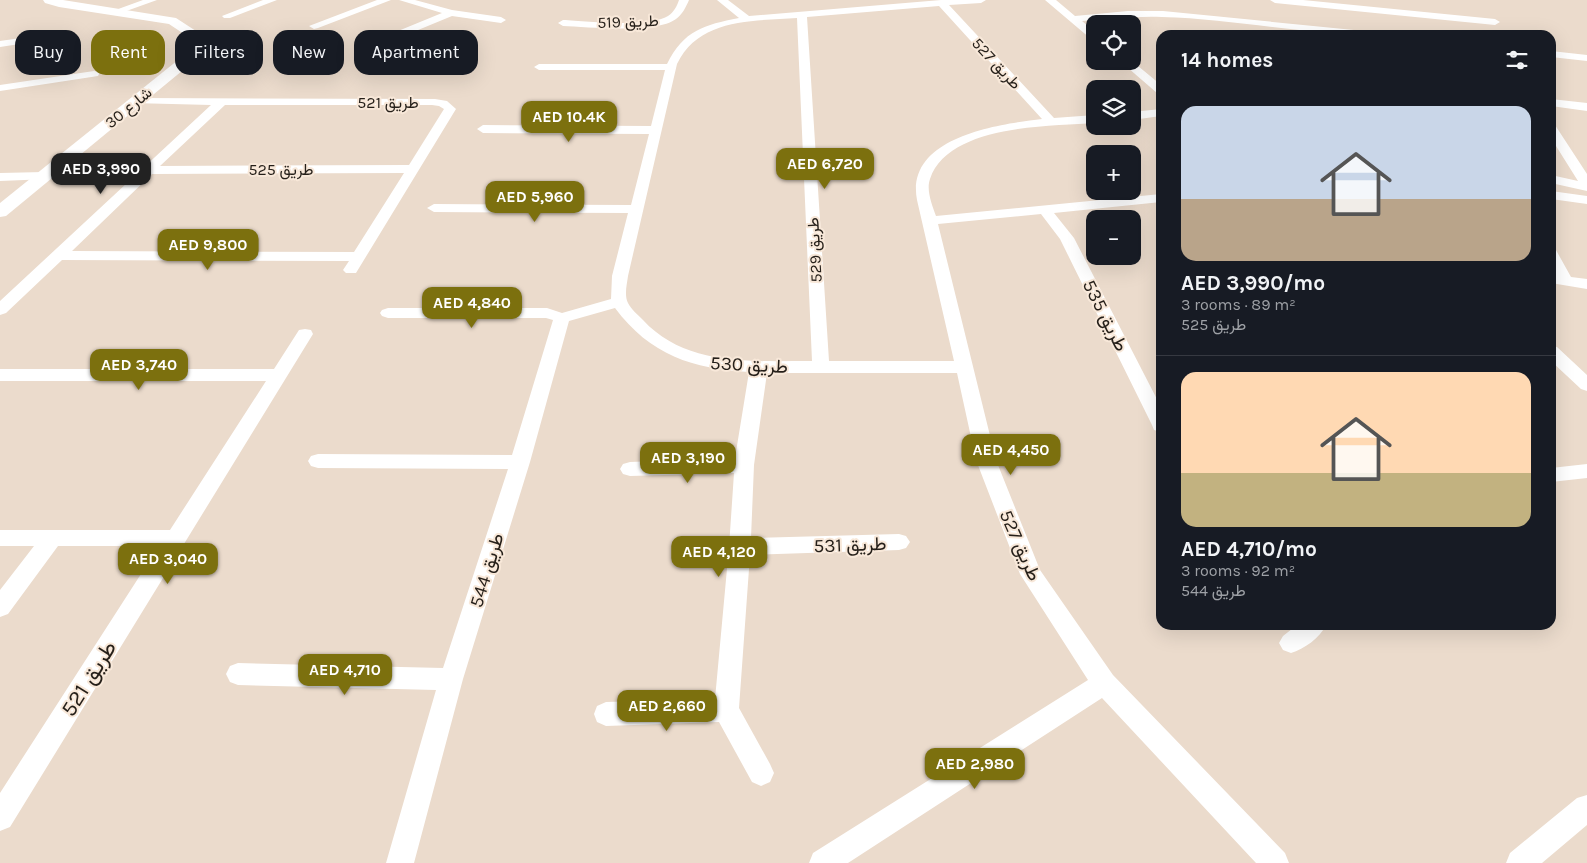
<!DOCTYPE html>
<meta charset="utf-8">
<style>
:root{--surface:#171b24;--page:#20242c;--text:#f1f3f6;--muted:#9ea1a6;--line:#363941;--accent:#7c700e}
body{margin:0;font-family:Karla,Vazirmatn,sans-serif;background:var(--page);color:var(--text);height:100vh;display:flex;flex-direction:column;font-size:19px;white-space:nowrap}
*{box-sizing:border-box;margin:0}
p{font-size:16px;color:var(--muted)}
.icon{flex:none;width:28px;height:28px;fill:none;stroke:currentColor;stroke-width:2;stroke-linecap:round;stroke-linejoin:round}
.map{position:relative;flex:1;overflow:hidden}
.sheet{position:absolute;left:1156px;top:30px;width:400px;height:600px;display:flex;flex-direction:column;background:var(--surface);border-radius:15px;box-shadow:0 5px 20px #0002}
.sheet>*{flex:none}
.banner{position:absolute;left:15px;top:30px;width:475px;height:45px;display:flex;gap:10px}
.tools{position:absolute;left:1086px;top:15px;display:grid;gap:10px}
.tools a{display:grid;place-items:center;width:55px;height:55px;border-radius:10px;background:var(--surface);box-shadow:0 5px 20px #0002;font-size:25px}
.price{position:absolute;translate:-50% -42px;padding:0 11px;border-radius:10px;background:var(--accent);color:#fff;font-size:16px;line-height:32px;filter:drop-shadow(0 1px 2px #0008)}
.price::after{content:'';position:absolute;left:50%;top:30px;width:15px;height:11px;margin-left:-8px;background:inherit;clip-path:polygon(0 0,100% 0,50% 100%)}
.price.current{background:#222;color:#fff}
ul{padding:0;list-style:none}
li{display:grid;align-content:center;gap:10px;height:265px;padding:0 25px}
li+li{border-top:1px solid var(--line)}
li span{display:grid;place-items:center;height:155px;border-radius:15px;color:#555}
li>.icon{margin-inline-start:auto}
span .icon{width:90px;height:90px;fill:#fffc;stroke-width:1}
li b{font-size:21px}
h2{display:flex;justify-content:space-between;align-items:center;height:60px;padding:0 25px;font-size:21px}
.tag{padding:0 18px;border-radius:15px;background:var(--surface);box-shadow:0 5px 20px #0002;font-size:18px;line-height:45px}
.tag.current{background:var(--accent);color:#fff}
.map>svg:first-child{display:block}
</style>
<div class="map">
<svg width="1587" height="863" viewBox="0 0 1587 863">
<rect width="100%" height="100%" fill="#ebdbcc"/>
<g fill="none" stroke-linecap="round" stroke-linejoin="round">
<!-- minor -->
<path fill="#fff" fill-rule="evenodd" d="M143,0H157L118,14L115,15L110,12Z
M263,0H277L230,18H224L222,16Z
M377,0H391L318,28L314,29L309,26Z
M399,0H415L452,10L501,17L506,20L501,23L452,16L389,42H381V38L442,13Z
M679,0H689C686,7 682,15 676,19C656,34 588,27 563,26L558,23L563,20C586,21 650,28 668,16C674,12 677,6 679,0Z
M717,0H728L749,16L941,0H986L981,3L949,5L1054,118L1095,115V123C1049,126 948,125 930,179C926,190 932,205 936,216L1161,194V202L1054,213L1074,238L1161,407V432L1154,430L1152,425L1060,239L1041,214L938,224L996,460L1040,570L1113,675L1285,853L1289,863H1256L1102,698L848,863H809L813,853L1088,680L1020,574L976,460L957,373H767L754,465L751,538L899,534L906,536L910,542L906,548L899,550L750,555L739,708L770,764L774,773L770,782L761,786L752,782L719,722L606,726L597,722L594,714L597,706L606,702L715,699L729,547L734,473L630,476L623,474L620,469L623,464L630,462L735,458L749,372C693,369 650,355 615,308L569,321L530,462L463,679L414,863H386L436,690L238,685L230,682L226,674L230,666L238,663L443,668L508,469L318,468L311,466L308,461L311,456L318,454L512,455L553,320L546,318H388L382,316L380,313L382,310L388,308H547L562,313L611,299L612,276L628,213L434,212L427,208L434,204L631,205L649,134L483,133L477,129L483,125L651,126L665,70H539L534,67L539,64H667C684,30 704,25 739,18ZM939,6L1042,119C998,124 905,137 917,200L954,361H829L807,17ZM797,18L812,361C754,361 686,367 643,320C638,315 631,309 628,303C624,295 627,284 628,276L677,64C699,18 753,21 797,18Z
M1045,0H1056L1075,16L1128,11H1163L1374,32L1379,35C1306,35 1235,19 1162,17C1135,16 1108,19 1082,21L1095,32V40L1091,39Z
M1270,0H1303L1495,19L1500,22L1495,25L1275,3Z
M62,32L67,35L66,37L0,47V41Z
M1551,51L1587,55V61L1551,57Z
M1120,61H1132L1161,85V94L1157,93Z
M94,71L98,72L99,74L98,76L0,91V85Z
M136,98L435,99L447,101L456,109L356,273H346L343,270L349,261L62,260L6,313L0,315V301L211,105L132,103L130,101L132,99ZM225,105H432L439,106L444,109L409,165L160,166ZM404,173L354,252L72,251L152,174Z
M1551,99L1587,103V111L1551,106Z
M1161,109V116L1132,120V112Z
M1551,124L1555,125L1587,174V191L1551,183V175L1578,181L1551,138Z
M44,172L51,176L49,179L0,181V173Z
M1551,191L1587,196V204L1551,199Z
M1551,249L1556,250L1571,277L1587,279V289L1551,283V273L1554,274L1551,268Z
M305,329L311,330L313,334L10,827L0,831V793L159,546H58L8,614L0,617V590L34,546H0V530H170L266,381H0V369H274L299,330Z
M1551,346L1557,347L1587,375V391L1581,389L1551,361Z
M1587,464V478L1551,482V468Z
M1297,625H1326C1320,638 1304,649 1291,653L1283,650L1279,643L1283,636Z
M1587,795V825L1542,863H1506L1510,853L1577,798Z"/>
<!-- tertiary -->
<path fill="#fff" fill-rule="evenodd" d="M43,0H63L176,18L196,31L202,44L197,56L188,66L6,216L0,217V203L178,60L185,53L189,44L187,36L169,24L59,7L45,3Z"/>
</g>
<g text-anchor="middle" stroke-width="4" stroke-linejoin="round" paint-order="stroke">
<!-- far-street labels -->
<g font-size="16" fill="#251f19" stroke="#f8e8d9">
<text transform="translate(628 21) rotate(-2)" y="6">طريق 519</text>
<text transform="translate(997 63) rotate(47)" y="6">طريق 527</text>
<text x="388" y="108">طريق 521</text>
<text transform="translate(128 107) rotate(-39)" y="6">شارع 30</text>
<text x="281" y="175">طريق 525</text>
<text transform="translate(814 250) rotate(-93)" y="6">طريق 529</text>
</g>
<!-- street labels -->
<g font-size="19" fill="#251f19" stroke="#f8e8d9">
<text transform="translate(1106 315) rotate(63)" y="7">طريق 535</text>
<text transform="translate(749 364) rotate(3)" y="7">طريق 530</text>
<text transform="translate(850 544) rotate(-2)" y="7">طريق 531</text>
<text transform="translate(1021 545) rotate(66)" y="7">طريق 527</text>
<text transform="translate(486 570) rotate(-73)" y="7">طريق 544</text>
</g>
<!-- near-street labels -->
<g font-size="22" fill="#251f19" stroke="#f8e8d9">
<text transform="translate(88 678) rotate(-58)" y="8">طريق 521</text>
</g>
</g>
</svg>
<div class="tools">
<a><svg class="icon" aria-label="locate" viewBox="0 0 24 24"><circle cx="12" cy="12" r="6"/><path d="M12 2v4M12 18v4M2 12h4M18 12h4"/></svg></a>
<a><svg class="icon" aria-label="layers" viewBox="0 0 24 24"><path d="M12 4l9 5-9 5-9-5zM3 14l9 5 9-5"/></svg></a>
<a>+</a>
<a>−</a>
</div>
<b class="price" style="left:569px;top:143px">AED 10.4K</b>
<b class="price" style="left:825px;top:190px">AED 6,720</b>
<b class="price current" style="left:101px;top:195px">AED 3,990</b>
<b class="price" style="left:535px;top:223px">AED 5,960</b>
<b class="price" style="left:208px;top:271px">AED 9,800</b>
<b class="price" style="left:472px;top:329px">AED 4,840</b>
<b class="price" style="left:139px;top:391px">AED 3,740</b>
<b class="price" style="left:1011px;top:476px">AED 4,450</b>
<b class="price" style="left:688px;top:484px">AED 3,190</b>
<b class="price" style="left:719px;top:578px">AED 4,120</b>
<b class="price" style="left:168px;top:585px">AED 3,040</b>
<b class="price" style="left:345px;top:696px">AED 4,710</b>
<b class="price" style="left:667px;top:732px">AED 2,660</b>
<b class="price" style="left:975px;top:790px">AED 2,980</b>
<div class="banner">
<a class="tag">Buy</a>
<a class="tag current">Rent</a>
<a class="tag">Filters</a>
<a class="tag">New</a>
<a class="tag">Apartment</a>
</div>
<section class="sheet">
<h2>14 homes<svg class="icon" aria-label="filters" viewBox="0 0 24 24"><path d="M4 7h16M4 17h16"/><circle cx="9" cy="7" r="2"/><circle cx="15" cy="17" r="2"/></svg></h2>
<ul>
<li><span style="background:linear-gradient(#c9d6e8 60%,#b9a48a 0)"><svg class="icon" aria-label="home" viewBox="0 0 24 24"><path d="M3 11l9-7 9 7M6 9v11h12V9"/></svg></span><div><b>AED 3,990/mo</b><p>3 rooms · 89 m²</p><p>طريق 525</p></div></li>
<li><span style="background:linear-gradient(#ffd9b3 65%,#c2b280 0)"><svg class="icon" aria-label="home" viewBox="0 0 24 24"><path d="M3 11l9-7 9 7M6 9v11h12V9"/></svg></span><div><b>AED 4,710/mo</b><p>3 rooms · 92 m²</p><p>طريق 544</p></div></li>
</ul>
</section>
</div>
